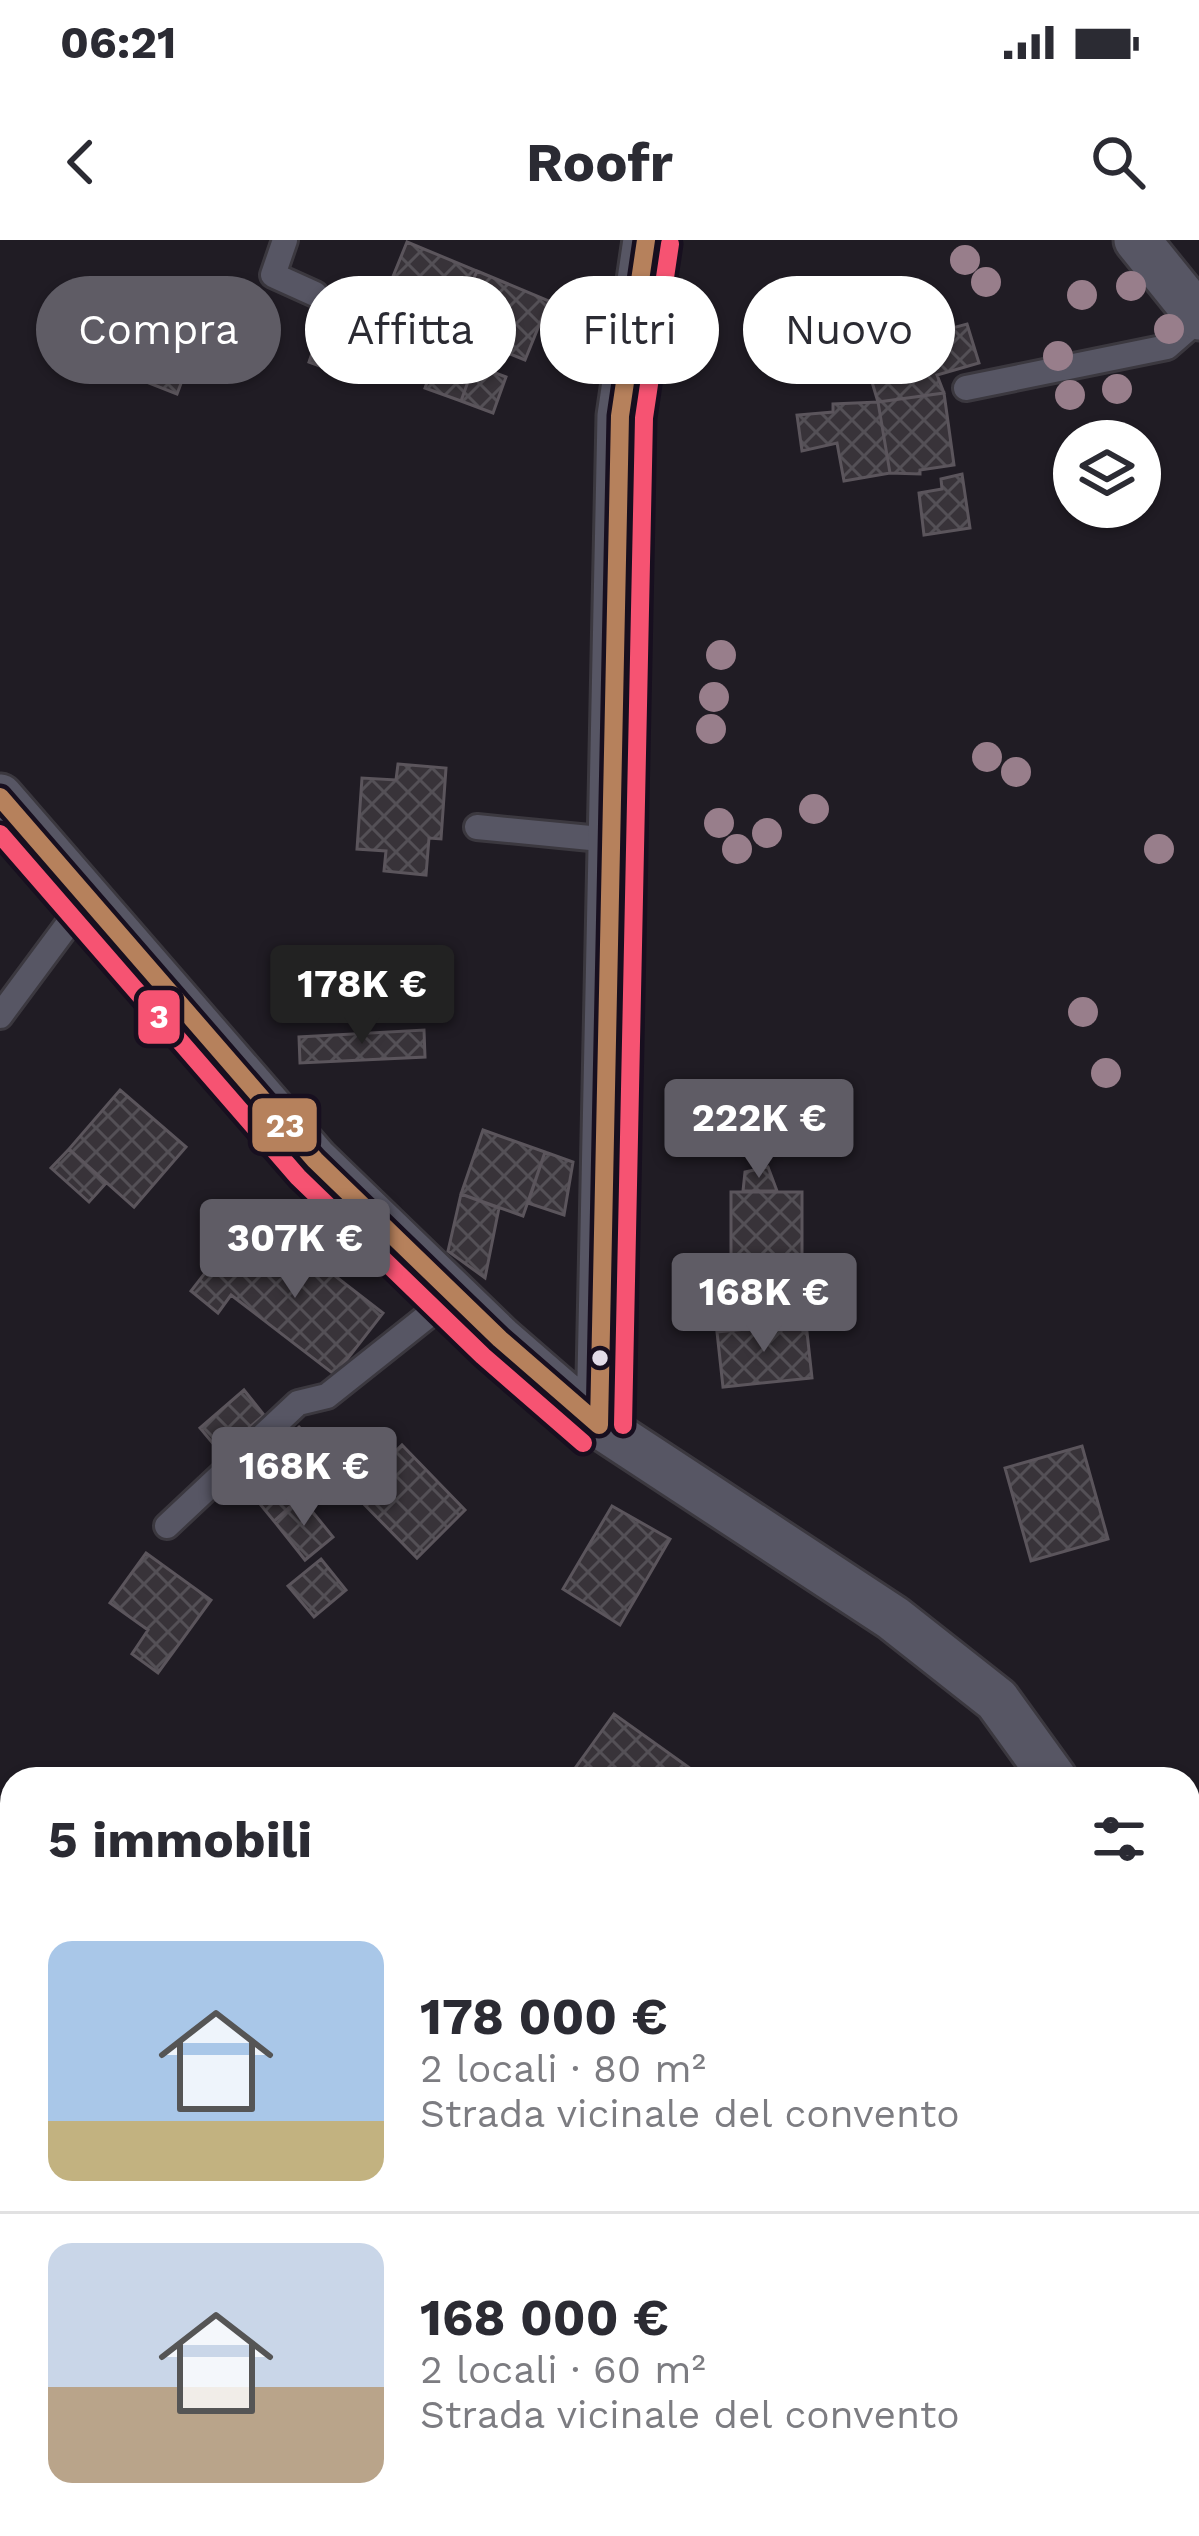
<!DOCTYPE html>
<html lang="it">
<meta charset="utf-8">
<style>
:root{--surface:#fff;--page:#f2f2f3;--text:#2b2b33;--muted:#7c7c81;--line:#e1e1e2;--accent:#5f5c65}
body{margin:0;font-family:"Work Sans",sans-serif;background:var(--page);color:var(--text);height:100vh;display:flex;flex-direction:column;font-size:45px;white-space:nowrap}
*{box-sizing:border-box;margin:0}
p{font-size:39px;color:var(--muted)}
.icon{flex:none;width:66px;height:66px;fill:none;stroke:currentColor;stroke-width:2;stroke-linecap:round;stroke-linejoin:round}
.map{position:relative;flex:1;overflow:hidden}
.sheet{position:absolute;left:0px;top:1527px;width:1200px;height:771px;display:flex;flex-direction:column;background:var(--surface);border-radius:36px 36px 0 0;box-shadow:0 3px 9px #0004}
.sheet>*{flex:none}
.hud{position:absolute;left:36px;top:36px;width:1128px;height:108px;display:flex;gap:24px}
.fabs{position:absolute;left:1053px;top:180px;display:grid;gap:24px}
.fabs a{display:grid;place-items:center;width:108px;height:108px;border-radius:50%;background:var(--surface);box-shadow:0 3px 9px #0004;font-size:60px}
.price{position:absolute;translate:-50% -102px;padding:0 27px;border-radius:12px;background:var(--accent);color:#fff;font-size:39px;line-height:78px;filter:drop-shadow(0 3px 6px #0008)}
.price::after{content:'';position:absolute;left:50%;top:72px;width:36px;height:27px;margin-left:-18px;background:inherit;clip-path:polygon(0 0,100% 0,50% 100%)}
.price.on{background:#222;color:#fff}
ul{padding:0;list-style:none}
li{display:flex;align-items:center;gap:36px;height:300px;padding:0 48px}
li+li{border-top:3px solid var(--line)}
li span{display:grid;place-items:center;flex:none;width:336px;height:240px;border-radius:24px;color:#555}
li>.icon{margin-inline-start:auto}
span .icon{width:144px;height:144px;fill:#fffc;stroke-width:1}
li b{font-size:51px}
h2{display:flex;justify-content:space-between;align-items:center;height:144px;padding:0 48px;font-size:51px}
.pill{padding:0 42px;border-radius:54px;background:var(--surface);box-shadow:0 3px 9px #0004;font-size:42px;line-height:108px}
.pill.on{background:var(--accent);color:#fff}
.status{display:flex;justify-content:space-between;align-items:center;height:84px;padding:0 60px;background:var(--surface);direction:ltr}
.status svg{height:33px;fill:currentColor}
header{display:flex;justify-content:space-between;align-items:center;height:156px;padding:0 48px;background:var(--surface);font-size:54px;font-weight:700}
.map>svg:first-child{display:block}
</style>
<div class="status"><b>06:21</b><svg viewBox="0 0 49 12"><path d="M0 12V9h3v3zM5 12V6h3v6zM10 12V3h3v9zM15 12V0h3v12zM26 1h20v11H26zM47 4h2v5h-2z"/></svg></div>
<header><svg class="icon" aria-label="back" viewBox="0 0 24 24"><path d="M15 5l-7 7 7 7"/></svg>Roofr<svg class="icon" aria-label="search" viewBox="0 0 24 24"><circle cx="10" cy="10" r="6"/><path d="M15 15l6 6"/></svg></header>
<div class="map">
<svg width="1199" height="2296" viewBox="0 0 1199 2296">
<defs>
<pattern id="building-cross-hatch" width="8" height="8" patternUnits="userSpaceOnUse" patternTransform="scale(3)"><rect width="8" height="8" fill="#383339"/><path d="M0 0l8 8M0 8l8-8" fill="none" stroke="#545056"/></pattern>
</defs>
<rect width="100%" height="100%" fill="#201c24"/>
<!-- grass -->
<path fill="#59243f" d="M12,1816V2286H1159L1147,2296H0V1829Z
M1188,2015L1199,2047V2253L1188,2262Z"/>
<!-- building -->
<path fill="url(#building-cross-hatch)" stroke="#5b555c" stroke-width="3" d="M407,2L477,31L452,90L383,61Z
M477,31L549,61L525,120L452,90Z
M326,72L368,87L350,137L309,122Z
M967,84L979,123L937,135L944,153L878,162L863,112Z
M155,100L192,114L177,154L141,140Z
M438,112L474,125L461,161L425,148Z
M474,125L506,137L493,173L461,161Z
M944,153L954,225L920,230V234L890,233L878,162Z
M878,162L890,233L844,241L837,203L802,211L797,175L833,172V164Z
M962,234L970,288L924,295L919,253L942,249L941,239Z
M398,524L446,528L441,599L429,598L426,635L384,631L386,611L357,609L362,538L396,540Z
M424,790L425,817L300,823L299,797Z
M120,850L186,907L134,967L69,909Z
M483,890L545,912L523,976L461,954Z
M69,909L106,943L89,962L51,928Z
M545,912L573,922L564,975L528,963Z
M768,927L777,951H743L745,932Z
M731,952H802V1031H731Z
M461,954L499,968L485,1038L448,1011Z
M282,995L383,1073L335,1135L231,1055L218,1073L191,1051L212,1024L227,1035L251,1003L267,1015Z
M806,1083L812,1138L723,1147L717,1092Z
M244,1150L264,1175L220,1212L200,1188Z
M299,1187L335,1226L274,1281L241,1241Z
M402,1205L465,1270L417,1318L353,1253Z
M1082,1206L1108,1299L1031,1321L1005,1228Z
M302,1259L333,1297L305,1320L274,1281Z
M612,1266L670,1299L620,1385L563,1349Z
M146,1313L211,1360L158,1433L132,1414L148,1390L110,1363Z
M321,1319L346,1350L314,1377L288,1346Z
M614,1474L705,1539H593L576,1527Z"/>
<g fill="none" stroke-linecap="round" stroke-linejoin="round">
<!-- lane casing -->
<g stroke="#3b383f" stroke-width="30">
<path id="lane" d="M285,0L273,35L315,54
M966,148L1167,107L1199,79
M477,587L611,600
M0,776L89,656
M167,1286L298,1163L327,1156L454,1055"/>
</g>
<!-- street casing -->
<g stroke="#3b383f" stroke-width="51">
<path id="street" d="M1137,0L1199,77
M0,557L315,920L500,1099L599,1185L893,1378L997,1460L1054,1539
M599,1185L620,176L646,0
M1188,1885L1199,1915"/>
</g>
<!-- lane -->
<use href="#lane" stroke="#575664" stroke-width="24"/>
<!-- street -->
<use href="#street" stroke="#575664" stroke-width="45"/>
<!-- bus-1 casing -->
<g stroke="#170f1f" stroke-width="27">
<path id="bus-1" d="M0,557L315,920L500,1099L599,1185
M599,1185L620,176L646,0"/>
</g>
<!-- bus-2 casing -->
<g stroke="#170f1f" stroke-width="27">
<path id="bus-2" d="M0,594L298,937L483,1116L583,1203
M623,1185L644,178L670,4"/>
</g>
<!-- bus-1 -->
<use href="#bus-1" stroke="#b6815c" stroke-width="18"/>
<!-- bus-2 -->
<use href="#bus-2" stroke="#f65372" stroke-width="18"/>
</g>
<!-- trees -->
<g fill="#987e8b">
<circle cx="965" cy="20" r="15"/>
<circle cx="986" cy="42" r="15"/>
<circle cx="1131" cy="46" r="15"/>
<circle cx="1082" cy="55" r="15"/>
<circle cx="1169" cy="89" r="15"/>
<circle cx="1058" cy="116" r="15"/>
<circle cx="1117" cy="149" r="15"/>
<circle cx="1070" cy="155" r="15"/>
<circle cx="721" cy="415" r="15"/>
<circle cx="714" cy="457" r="15"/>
<circle cx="711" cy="489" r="15"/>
<circle cx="987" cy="517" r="15"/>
<circle cx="1016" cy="532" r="15"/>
<circle cx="814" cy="569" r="15"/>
<circle cx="719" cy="583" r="15"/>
<circle cx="767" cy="593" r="15"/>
<circle cx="737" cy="609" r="15"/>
<circle cx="1159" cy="609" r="15"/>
<circle cx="1083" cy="772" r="15"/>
<circle cx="1106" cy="833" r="15"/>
</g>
<!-- markers -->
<circle fill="#e2dce8" stroke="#170f1f" stroke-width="4.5" cx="600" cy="1118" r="10"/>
<g stroke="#170f1f" stroke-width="4.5">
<rect x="136" y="748" width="46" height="58" rx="12" fill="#f65372"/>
<rect x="250" y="856" width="69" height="58" rx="12" fill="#b6815c"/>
</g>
<g font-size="33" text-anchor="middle" font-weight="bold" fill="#fff">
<text x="159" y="788">3</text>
<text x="285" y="897">23</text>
</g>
</svg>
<div class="fabs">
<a><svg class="icon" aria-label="layers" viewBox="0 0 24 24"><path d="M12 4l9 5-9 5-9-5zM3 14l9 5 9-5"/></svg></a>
</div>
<b class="price on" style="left:362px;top:807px">178K €</b>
<b class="price" style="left:759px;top:941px">222K €</b>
<b class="price" style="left:295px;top:1061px">307K €</b>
<b class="price" style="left:764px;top:1115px">168K €</b>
<b class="price" style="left:304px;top:1289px">168K €</b>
<div class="hud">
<a class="pill on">Compra</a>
<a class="pill">Affitta</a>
<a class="pill">Filtri</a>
<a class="pill">Nuovo</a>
</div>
<section class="sheet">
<h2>5 immobili<svg class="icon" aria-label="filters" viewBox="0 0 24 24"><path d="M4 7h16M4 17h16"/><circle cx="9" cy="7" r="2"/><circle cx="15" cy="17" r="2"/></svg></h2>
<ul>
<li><span style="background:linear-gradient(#a9c7e8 75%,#c2b280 0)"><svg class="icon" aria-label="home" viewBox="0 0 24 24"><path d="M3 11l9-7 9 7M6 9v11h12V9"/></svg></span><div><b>178 000 €</b><p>2 locali · 80 m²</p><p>Strada vicinale del convento</p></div></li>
<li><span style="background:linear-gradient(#c9d6e8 60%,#b9a48a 0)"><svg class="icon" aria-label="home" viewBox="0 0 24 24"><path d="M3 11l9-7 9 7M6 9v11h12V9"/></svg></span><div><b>168 000 €</b><p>2 locali · 60 m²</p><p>Strada vicinale del convento</p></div></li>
</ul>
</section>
</div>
